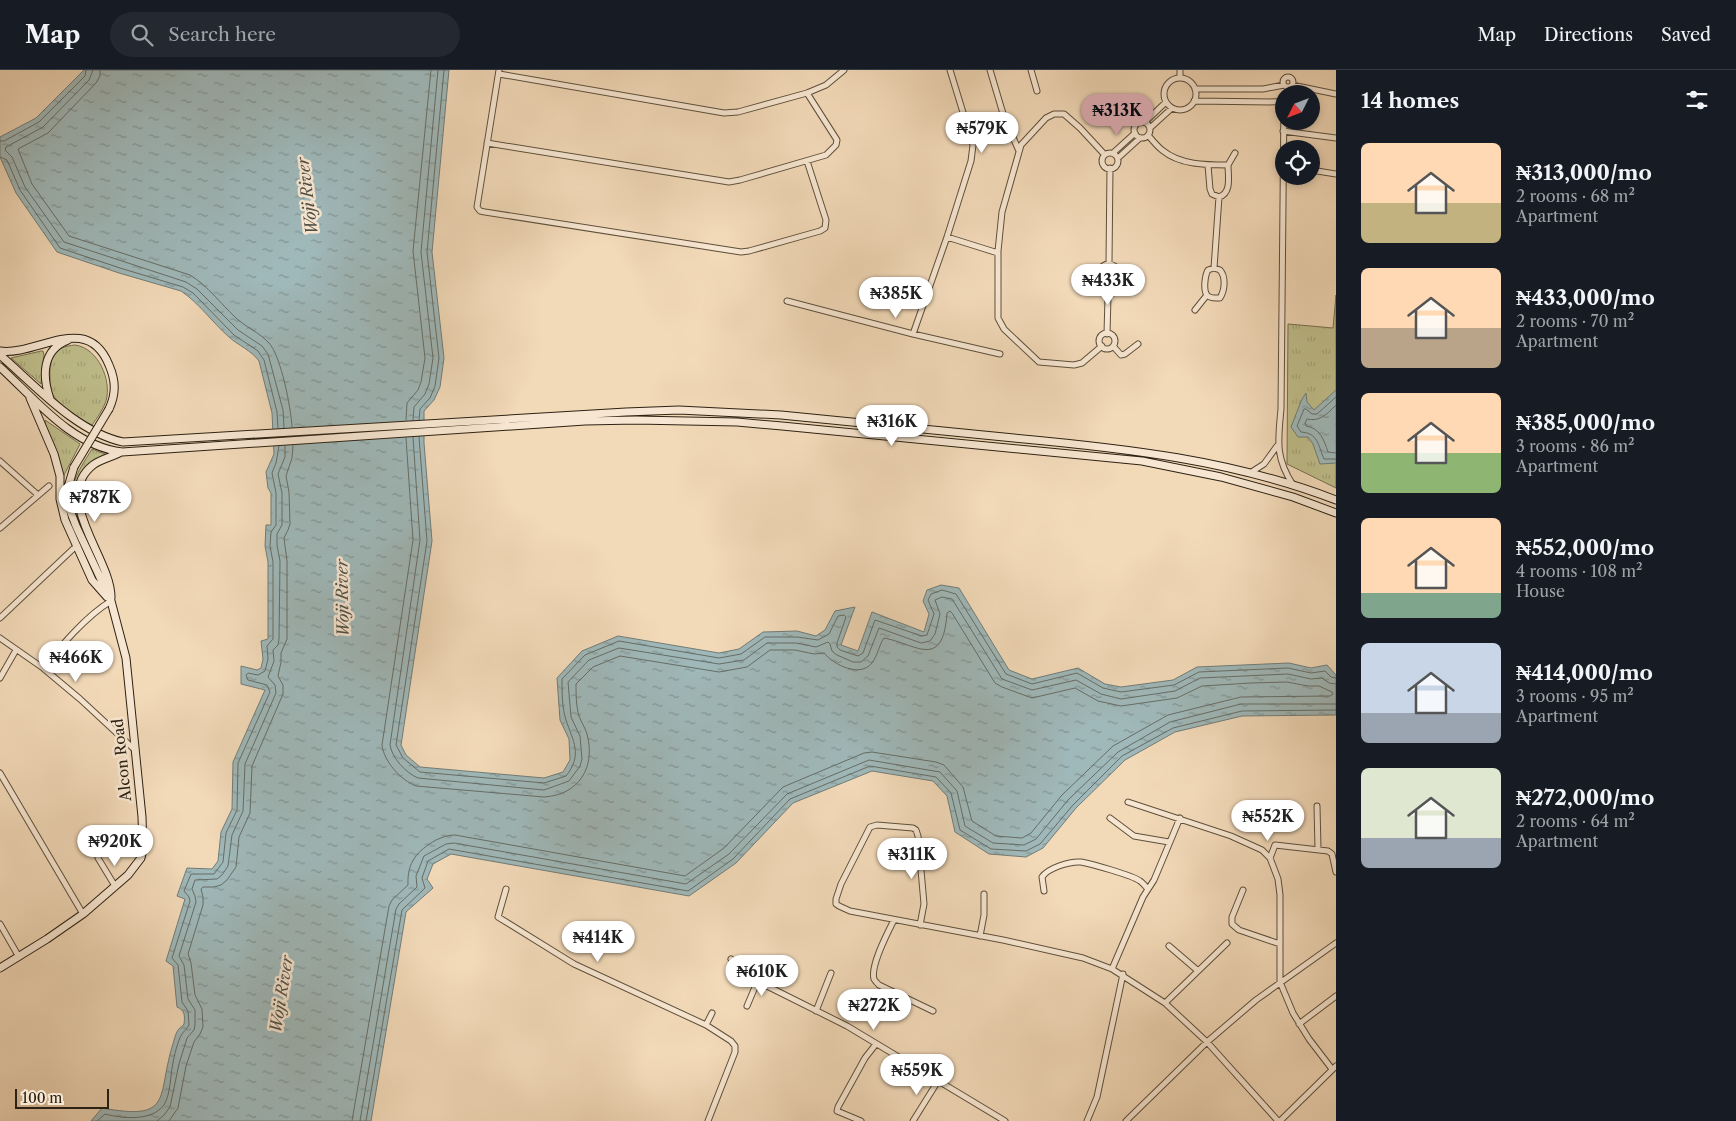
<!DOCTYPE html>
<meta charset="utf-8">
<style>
:root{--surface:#171b24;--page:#242831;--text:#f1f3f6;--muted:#9ea1a6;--line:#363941;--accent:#c59692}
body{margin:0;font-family:"Libre Caslon Text",serif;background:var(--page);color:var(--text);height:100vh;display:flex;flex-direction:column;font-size:19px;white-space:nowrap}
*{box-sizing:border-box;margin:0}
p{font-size:16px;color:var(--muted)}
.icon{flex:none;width:28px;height:28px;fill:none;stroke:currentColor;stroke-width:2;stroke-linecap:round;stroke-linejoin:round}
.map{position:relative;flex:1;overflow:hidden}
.sheet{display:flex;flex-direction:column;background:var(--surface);width:400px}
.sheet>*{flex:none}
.needle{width:32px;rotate:228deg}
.buttons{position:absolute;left:1275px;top:15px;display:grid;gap:10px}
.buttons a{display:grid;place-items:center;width:45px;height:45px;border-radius:50%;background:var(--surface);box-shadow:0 2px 8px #0003;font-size:25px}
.scale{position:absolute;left:15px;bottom:12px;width:94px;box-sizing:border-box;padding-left:5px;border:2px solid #2d2213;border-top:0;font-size:14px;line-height:18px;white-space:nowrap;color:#2d2213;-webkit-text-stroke:4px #f7e6d1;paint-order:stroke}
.price{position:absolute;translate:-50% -42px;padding:0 11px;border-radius:18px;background:#fff;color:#222;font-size:16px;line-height:32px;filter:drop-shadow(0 1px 2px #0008)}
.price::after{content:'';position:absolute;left:50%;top:30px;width:15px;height:11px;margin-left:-8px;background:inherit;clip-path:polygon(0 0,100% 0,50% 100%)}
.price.current{background:var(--accent);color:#111}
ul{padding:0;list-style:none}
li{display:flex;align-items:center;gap:15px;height:125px;padding:0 25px}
li span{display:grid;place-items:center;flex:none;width:140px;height:100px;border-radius:8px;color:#555}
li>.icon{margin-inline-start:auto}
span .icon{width:60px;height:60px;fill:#fffc;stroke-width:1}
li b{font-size:21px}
h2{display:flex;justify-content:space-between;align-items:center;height:60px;padding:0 25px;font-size:21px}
header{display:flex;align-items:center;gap:30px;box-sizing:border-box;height:70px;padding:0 25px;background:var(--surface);border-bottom:1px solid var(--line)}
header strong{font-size:24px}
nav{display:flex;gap:28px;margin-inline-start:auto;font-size:18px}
.search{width:350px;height:45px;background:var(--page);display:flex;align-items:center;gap:12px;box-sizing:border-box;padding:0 18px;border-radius:28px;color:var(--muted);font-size:19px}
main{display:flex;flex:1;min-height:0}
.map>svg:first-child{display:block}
</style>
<header>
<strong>Map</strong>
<div class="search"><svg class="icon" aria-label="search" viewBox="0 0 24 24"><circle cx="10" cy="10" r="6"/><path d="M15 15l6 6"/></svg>Search here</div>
<nav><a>Map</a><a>Directions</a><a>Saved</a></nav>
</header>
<main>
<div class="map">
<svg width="1336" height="1051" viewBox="0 0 1336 1051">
<defs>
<pattern id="grass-tufts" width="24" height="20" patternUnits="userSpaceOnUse" patternTransform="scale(1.25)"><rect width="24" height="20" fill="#bfbe8b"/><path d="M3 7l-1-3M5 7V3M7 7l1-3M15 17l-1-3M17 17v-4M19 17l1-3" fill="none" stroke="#a4a377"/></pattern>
<pattern id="water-ripples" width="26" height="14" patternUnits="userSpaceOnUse" patternTransform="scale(1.25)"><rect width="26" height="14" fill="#9fb8b9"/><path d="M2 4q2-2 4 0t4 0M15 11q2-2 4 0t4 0" fill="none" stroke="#829595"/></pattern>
</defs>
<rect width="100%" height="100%" fill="#f2d9b8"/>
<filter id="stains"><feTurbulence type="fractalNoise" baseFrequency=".004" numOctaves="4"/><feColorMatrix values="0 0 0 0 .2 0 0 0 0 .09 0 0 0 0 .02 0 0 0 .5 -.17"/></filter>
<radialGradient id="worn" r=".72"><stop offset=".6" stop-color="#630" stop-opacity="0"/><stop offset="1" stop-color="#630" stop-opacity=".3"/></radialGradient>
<!-- grass -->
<path fill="url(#grass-tufts)" stroke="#76704f" d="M1336,225V418L1287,394L1288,254L1333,258Z
M75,275C98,278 112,310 106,331C103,340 97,348 92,355C81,350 57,334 52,323C50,318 50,312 50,307C49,287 54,277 75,275Z
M41,281H43L44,285L41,314L11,288Z
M45,350L80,374L63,407L46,358Z
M92,379L105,384L104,386C74,400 73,422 80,451C62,424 77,403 92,379Z"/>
<!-- water -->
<path fill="url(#water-ripples)" stroke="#717c77" d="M84,0H449L432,182L444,288L440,317L434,330L424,341V373L432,471L401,675L406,685L420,697L544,708L563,702L570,690L569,669L560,650L557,608L582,581L618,566L719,583L739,579L763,562L797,561L816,566L825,560L835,541L855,537L841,575L858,581L872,542L924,562L929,544L923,531L927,520L941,515L959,518L1009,600L1032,609L1078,598L1105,614L1121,617L1173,610L1197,597L1289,593L1311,598L1327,595L1336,605V645L1242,646L1175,662L1125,690L1076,738L1043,778L1026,787L989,784L955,762L947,726L933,711L872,701L793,733L736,793L689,826L451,784L433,794L427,809L433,818L406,842L371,1051H91L102,1038C173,1051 157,1028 172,977C174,972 175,963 179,959C180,957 183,956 184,954C185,946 185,940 177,937L173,896L166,891L185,829L177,826L187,798L212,799L218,791L221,762L232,739L233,692L265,620L241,614V596L257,600L261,598L263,589L261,571L268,569V492L265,476L266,455H271V423L268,418L266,402L274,384L272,343L259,291C251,280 239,276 229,267C212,252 199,233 181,221L119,203L57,182L16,123L0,87V67L36,48Z
M1336,320V393L1320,394L1313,374L1308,367H1298L1291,357L1302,329L1306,323L1307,332L1314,340Z"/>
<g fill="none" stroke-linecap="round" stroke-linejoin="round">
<!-- shore -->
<path stroke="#666d66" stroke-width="1" d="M93,0L89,10L43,57L6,77L5,80L12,87L25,117L64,172L186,212L197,219L238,260L262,276L268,284L283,340L284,358
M100,0V6L96,13L48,63L18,79L32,114L69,166L190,205C208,216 220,233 235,247C245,257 259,262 269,273C281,286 291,338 292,357
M0,71H4L39,52L85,6L86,0
M0,87L7,90L20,120L60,178L120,198L183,217L193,223L234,265L258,281L264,290L277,342L278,358
M1336,327L1317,344H1312L1306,339H1304L1297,356L1301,362C1318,363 1318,375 1324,389H1336
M1336,335C1327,344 1320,352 1307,349L1305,353L1306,356C1320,358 1324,370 1328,382L1336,383
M406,350L407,333L418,320L421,312L425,288L413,181L431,0
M413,350L414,337L425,324L429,314L433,288L421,182L438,0
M419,350L420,339L430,328L435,316L439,288L427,182L444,0
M413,367L420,470L390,675C392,688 406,703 418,708L544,720L569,711L580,696L582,689L580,666L571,647L568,612L589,590L619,578L719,594L744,590L767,573H796L816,577L828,572L830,574L832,581L837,585L853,592H861L868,586L879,558L921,573L930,571L935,564L940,544L935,530L942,527L952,529L1002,609L1032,620L1076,610L1101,624L1121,629L1175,621L1200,608L1288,604L1311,609L1322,608L1329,613L1336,614
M419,367L427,471L396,675L403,688L420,702L544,713L566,706C583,685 573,671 566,650C562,638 562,622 562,609L585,585L619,571L719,588L741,584L765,567H797L818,570L829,564L838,546L844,545L846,547L837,573V577L840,580L858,586L863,583L875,550L922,566L927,565L934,544L928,530L931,524L942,520L956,524L1006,604L1032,614L1077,603L1103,618L1121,622L1174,615L1199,602L1288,598L1311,603L1325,601L1331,607L1336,608
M97,1051L105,1044C124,1049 152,1051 164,1035C171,1023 170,1006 173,993C174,986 178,970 182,964C184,961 187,959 189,955L188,941L182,932L178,895L172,888L190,831L189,827L184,821L191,804H214L223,792L226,763L237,740L238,693L270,622L267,615L248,610L246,605L248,603L258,605L265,601L268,589L267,576L273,569V492L270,476L271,462L276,455V423L272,403L276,393L279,376
M157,1051L164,1045L170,1037L179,994L187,968L194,960L195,955V940L188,929L184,895L179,886L196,832L195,826L192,819L195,810L217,809L222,805L228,796L232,765L243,741L245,694L276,623L275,615L268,607L274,591L273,580L278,575L279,569L280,491L277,475V464L282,455V423L278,404L285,387V376
M169,1051L178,1038L186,996L194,972L200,964L203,957L202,939L195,925L191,893L188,884L203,835V827L201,819L203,817H214L221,815L227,810L236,797L239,767L250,743L252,696L283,624V615L278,606L281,592V583L287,569V491L284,468L288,460L290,454L289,422L286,406L292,388L293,375
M352,1051L389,836L392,830L408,815C407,792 417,781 436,770C443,767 448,765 455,765L685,806L724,778L783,717L864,683L872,682L936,692L944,695L963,717L972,751L996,766L1022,768L1031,763L1062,725L1113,676L1168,645L1241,627L1330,626L1333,624L1332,622L1319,616H1308L1287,612L1251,613L1202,616L1177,628L1121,636L1098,631L1075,618L1032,628L1002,617L995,613L952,543L950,541L947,543C943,601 916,574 884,568C879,575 878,585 872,593C860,608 834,595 824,583L814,584L795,580H770L747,597L719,602L620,586L593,597L576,614C576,624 576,636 579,646C581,652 585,657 587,664C596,697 579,725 544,727L416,716C401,710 384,692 382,675L413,470L406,368
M360,1051L396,839L399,834L417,817L416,806L424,786L446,774L454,773L686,814L729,784L787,724L869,690L940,702L957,721L965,756L993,773L1024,775L1036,769L1068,730L1118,682L1170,652L1241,634H1336
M366,1051L402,840L425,818L422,808L428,791L449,779L688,821L733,789L790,729L870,696L936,707L951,723L960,760L991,779L1026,781L1040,774L1073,735L1122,686L1173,658L1242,641L1336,640"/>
<!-- street casing -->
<g stroke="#5e503c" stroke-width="7">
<path id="street" d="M499,0L477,137L480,141L485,142L741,182L749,181L820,161L825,158L826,150L807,91
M990,0L1004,47L1019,81
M1031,0L1037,21
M1180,0V8
M499,4L724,43L738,42L807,23L826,15L844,0
M1283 12a5 5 0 1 1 10 0a5 5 0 1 1-10 0Z
M1164 24a16 16 0 1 1 32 0a16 16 0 1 1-32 0Z
M1292,15L1336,24
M1195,19H1263L1284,15
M1284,30L1281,339C1278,371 1275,387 1293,415
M1194,31L1283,32
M1145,52L1166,32
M1134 60a8 8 0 1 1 16 0a8 8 0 1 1-16 0Z
M1150,58L1172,38
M1283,61L1336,68
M1148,65C1152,70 1157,76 1162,80C1180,95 1206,95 1228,95L1235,83
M487,73L729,112L740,110L826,85L836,75L837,70L807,23
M1113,83L1135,63
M1102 91a8 8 0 1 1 16 0a8 8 0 1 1-16 0Z
M1118,88L1140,68
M1208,95L1210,119L1212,124L1219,127C1232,123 1228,106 1228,95
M1311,100L1336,104
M947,167L998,183
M1109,193L1110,98
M1109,193L1116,197L1118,202L1116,221L1108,226C1098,221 1099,206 1103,196Z
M1214,198L1220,200C1226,207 1225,220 1220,228C1216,228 1210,229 1207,225C1203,220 1205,205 1208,200Z
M1214,198L1219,127
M787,231L913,264L1000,284
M1195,240L1207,225
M1099 271a8 8 0 1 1 16 0a8 8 0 1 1-16 0Z
M913,264L947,167L971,91L973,75L950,0
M1107,264L1108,226
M1102,276L1082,293L1074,295L1039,292L1004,259L998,248V181L1002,142L1021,75L1046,48L1054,44H1064L1080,58L1105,85
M1113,276L1121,285L1125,284L1138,274
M0,391L38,425
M1250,403L1264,394L1277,376
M0,458L49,416
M0,548L73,479
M0,568L43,598L80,629L135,680
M43,598C61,576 86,546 111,531
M0,608L16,580
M0,703L83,844
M1128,732L1231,766L1262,780L1270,788L1278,809L1280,825V912L1293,943L1309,969L1332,999
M1317,736L1318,779
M1110,748L1134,766L1169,772
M98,788L115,816
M1270,788L1275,775L1328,781L1332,784L1336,802
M506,819L498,847L574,894L706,955L731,971L735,976V982L708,1051
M1243,820L1232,847V854L1239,860L1280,874
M1044,821L1042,807C1048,798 1070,791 1081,792C1091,794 1132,805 1140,811C1143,813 1146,817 1148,819
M894,850C888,862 870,896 874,909C875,911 877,913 879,915L933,941
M0,854L19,887
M920,855L924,834L918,766L916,760L913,758L877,755L870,757L841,814L836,829V834L839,836L850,841L1003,870L1083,888L1112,899L1165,933L1207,972L1278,1051
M980,866L984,845V824
M1169,876L1197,900
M731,889L765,915L847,956L1005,1051
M1112,899L1143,827L1154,810L1180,748
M1165,933L1227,873
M747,936L758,910
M816,941L831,903
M1299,954L1336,926
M706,955L712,943
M861,1051L837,1041L838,1037L865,988L876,974
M913,1051L938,1011
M1087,1051L1097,1027L1123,904
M1126,1051L1207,972L1256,930L1336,873
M1280,1051L1336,996"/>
</g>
<!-- secondary casing -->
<g stroke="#2d2213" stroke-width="9">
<path id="secondary" d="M0,281C38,286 87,241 109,295C116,311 116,324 109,339
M0,285C35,315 76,362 123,372L626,342L679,340L781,345C859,353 936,360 1014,368C1123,378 1233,390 1336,430
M0,297C36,330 72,376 122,382L585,351L636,350L737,352L782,356L1142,391L1221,407L1293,427L1336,443
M30,328L54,384L60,406V429L65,450L92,510L107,527
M50,329C42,306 42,280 68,270
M111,528C112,489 51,428 93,395C101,389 112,387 121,382
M0,898L47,869L83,844L128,805L141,788L143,779L142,747L126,588L111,531L76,456L68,435V417L74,397"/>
</g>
<!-- street -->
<use href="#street" stroke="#f7e6d1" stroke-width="5"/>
<!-- secondary -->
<use href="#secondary" stroke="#f7e6d1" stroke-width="7"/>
<!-- secondary-bridge casing -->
<g stroke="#2d2213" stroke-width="9" stroke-linecap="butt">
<path id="secondary-bridge" d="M74,397L109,339"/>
</g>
<!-- secondary-bridge -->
<use href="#secondary-bridge" stroke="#f7e6d1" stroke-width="7"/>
</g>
<g text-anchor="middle" stroke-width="5" stroke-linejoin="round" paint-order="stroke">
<!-- street labels -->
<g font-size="15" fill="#2d2213" stroke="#f7e6d1">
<text transform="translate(122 690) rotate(-96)" y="5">Alcon Road</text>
</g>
<!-- water labels -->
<g font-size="16" font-style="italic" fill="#4f4f45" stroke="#f7e6d1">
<text transform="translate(307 126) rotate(-97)" y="6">Woji River</text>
<text transform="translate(342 528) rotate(-91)" y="6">Woji River</text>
<text transform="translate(281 924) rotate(-81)" y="6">Woji River</text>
</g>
</g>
<rect width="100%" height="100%" filter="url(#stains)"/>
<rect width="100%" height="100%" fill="url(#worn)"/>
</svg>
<div class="buttons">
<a><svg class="needle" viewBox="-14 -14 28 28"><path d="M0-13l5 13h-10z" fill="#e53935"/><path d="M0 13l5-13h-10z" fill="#9ea1a6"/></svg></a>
<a><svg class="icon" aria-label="locate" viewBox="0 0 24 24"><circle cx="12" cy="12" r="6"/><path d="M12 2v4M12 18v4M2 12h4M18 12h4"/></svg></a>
</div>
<div class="scale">100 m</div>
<b class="price current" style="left:1117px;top:66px">₦313K</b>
<b class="price" style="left:982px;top:84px">₦579K</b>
<b class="price" style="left:1108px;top:236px">₦433K</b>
<b class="price" style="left:896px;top:249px">₦385K</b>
<b class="price" style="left:892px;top:377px">₦316K</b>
<b class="price" style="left:95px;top:453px">₦787K</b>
<b class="price" style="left:76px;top:613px">₦466K</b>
<b class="price" style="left:1268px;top:772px">₦552K</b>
<b class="price" style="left:115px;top:797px">₦920K</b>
<b class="price" style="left:912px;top:810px">₦311K</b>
<b class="price" style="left:598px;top:893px">₦414K</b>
<b class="price" style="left:762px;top:927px">₦610K</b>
<b class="price" style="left:874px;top:961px">₦272K</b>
<b class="price" style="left:917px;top:1026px">₦559K</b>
</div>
<section class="sheet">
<h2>14 homes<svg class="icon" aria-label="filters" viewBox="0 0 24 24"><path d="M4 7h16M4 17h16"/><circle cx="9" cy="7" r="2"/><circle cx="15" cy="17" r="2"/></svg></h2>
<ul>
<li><span style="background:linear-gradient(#ffd9b3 60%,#c2b280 0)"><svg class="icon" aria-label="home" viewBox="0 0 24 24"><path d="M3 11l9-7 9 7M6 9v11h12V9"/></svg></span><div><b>₦313,000/mo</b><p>2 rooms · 68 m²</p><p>Apartment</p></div></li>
<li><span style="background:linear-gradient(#ffd9b3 60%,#b9a48a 0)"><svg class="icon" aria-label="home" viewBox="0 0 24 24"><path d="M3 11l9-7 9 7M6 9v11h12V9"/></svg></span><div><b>₦433,000/mo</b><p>2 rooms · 70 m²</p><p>Apartment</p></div></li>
<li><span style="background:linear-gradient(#ffd9b3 60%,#8fb573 0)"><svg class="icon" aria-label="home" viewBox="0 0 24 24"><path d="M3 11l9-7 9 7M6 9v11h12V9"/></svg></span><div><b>₦385,000/mo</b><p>3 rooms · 86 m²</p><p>Apartment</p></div></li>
<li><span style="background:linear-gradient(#ffd9b3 75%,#7fa58c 0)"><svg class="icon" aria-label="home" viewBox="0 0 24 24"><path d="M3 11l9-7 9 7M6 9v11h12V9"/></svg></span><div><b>₦552,000/mo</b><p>4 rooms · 108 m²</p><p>House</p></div></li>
<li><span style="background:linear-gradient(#c9d6e8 70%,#9aa5b1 0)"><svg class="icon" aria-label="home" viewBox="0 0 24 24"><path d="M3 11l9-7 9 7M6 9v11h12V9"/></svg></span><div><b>₦414,000/mo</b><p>3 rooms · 95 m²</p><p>Apartment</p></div></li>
<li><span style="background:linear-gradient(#dfe7d0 70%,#9aa5b1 0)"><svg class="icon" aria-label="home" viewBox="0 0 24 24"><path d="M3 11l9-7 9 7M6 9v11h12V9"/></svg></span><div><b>₦272,000/mo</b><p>2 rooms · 64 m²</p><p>Apartment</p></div></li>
</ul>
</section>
</main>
